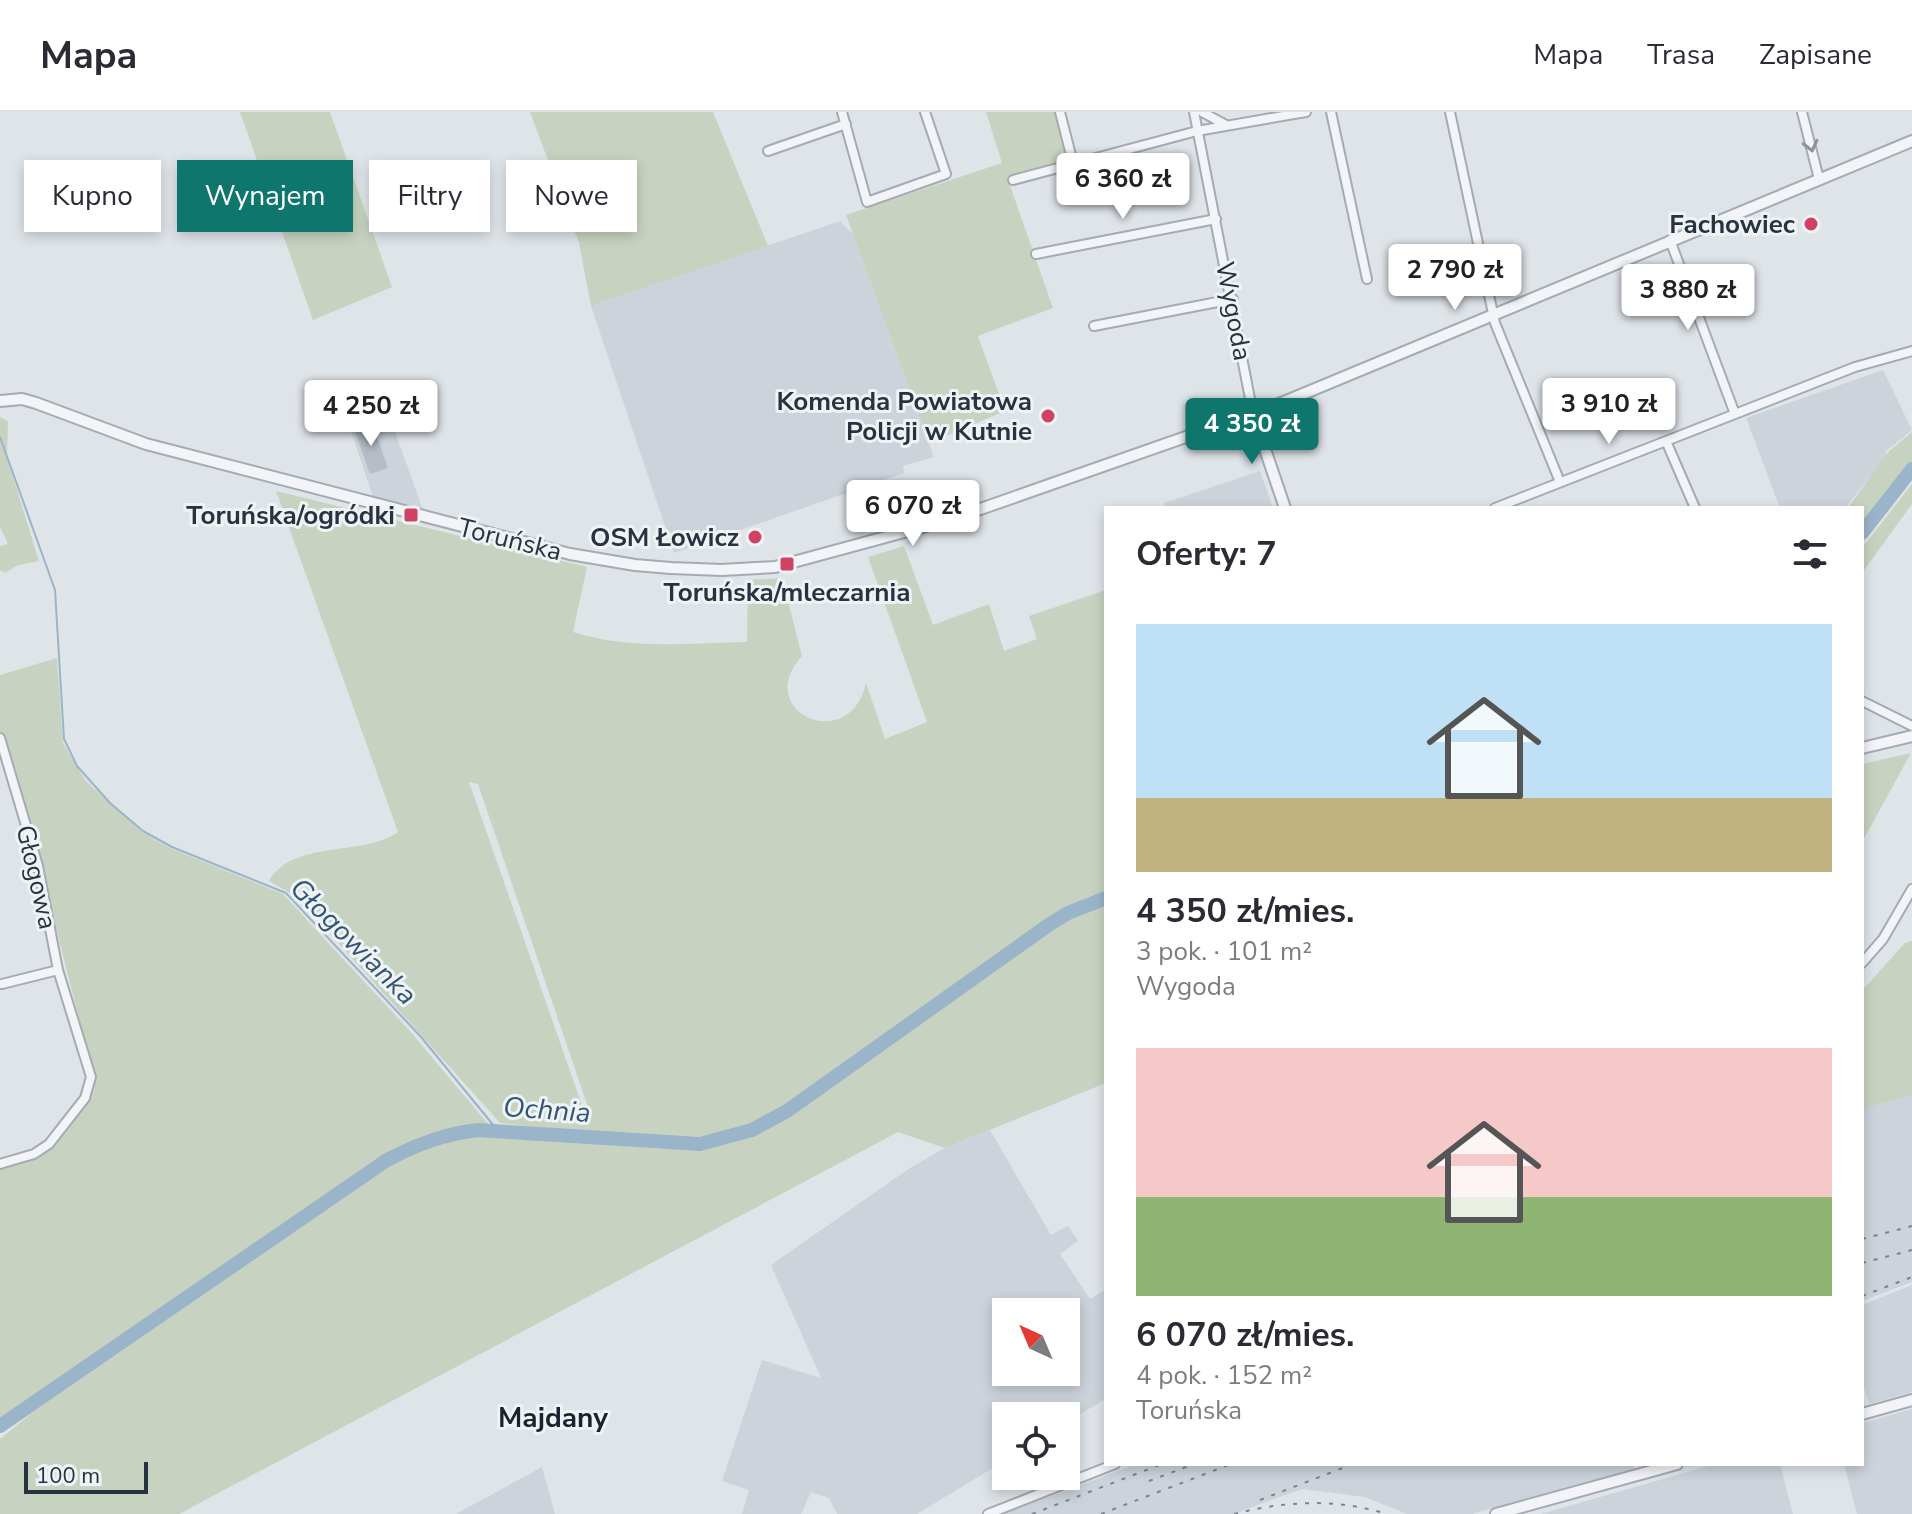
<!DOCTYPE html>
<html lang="pl">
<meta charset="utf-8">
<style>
:root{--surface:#fff;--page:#f7f7f7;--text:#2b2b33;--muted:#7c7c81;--line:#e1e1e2;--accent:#0f766e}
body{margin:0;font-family:"Nunito Sans",sans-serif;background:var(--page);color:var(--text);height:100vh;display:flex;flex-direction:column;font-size:30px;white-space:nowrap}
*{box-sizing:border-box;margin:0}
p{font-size:26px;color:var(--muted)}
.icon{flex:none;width:44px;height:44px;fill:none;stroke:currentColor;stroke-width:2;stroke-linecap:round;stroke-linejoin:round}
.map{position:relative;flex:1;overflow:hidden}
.drawer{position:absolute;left:1104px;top:394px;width:760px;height:960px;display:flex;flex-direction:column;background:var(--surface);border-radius:0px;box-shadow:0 4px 12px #0003}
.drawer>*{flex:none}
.guide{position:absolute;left:24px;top:48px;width:760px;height:72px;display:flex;gap:16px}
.needle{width:52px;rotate:316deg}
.controls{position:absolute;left:992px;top:1186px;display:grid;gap:16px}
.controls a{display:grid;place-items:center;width:88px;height:88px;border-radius:0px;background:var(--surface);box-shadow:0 4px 12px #0003;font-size:40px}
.scale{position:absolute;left:24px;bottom:20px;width:124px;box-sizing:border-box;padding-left:8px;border:4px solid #283340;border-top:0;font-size:22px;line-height:28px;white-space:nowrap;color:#283340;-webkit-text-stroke:6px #eff3f6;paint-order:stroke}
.price{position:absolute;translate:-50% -68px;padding:0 18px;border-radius:8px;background:#fff;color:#222;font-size:26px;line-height:52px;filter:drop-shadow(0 2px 4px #0008)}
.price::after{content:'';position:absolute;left:50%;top:48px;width:24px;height:18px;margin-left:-12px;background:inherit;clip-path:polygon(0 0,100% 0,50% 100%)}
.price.active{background:var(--accent);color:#fff}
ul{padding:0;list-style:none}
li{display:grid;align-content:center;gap:16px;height:424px;padding:0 32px}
li span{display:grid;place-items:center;height:248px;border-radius:0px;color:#555}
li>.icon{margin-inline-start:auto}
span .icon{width:144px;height:144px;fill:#fffc;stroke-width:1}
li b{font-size:34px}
h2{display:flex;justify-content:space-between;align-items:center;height:96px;padding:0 32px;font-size:34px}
.chip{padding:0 28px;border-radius:0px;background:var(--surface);box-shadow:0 4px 12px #0003;font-size:28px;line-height:72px}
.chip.active{background:var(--accent);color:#fff}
header{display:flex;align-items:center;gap:48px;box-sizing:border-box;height:112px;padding:0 40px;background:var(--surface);border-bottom:2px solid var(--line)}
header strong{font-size:38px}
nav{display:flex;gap:44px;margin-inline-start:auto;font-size:28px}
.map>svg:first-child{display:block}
</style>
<header>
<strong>Mapa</strong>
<nav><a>Mapa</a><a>Trasa</a><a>Zapisane</a></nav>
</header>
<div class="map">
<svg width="1912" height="1402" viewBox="0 0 1912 1402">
<rect width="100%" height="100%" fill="#dfe4e9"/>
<!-- built -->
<path fill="#cdd3db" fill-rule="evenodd" d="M840,109L853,122L934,345L903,354L904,361L674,441L591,194Z
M1883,258L1912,318L1885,340L1887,344L1845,396H1780L1746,306Z
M385,292L424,401L374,388L346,304Z
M1260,359L1273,396H1166L1164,391Z
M1912,829V1170L1862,1189V879L1905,831Z
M990,1018L1051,1123L1068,1114L1078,1129L1060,1142L1090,1187L1106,1177V1287L1066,1310V1304H1006V1348L917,1402H837L829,1386L811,1380L801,1402H742L749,1378L722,1369L762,1248L821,1266L771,1153L910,1056L945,1036ZM1006,1200H1066V1260H1006Z
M1912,1173V1280L1869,1292L1862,1267V1193Z
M1912,1297V1402H1857L1844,1352H1862V1311Z
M1136,1352H1633L1634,1357L1471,1402H1407L1365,1385L1302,1377L1233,1402H1004Z
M1715,1352H1780L1793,1402H1541Z
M542,1355L555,1402H456Z"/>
<!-- green -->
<path fill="#c7d3c0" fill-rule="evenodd" d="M240,0H330L392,175L313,208Z
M530,0H713L768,134L591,194L579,131Z
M986,0H1055L1067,47L1007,65L1053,196L978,224L1005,299L929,331L846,103L1002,51Z
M0,305L8,309L7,345L39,449L18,453L5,461L0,458V434L8,432L0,415Z
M1912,320V350L1862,414V396H1848L1888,340Z
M1912,372V392L1862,461V436Z
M276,379L587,455L573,520C629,538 688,531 747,530L748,468L782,466L802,544C751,600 850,644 866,571L885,627L927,610L868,445L904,434L933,513L989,492L1004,539L1037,527L1029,504L1106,478V781L1056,801L788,990L755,1011L710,1025L606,1023L500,1011L297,785L269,769C293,727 363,745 398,720ZM469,670L478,672L590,1001L585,1002Z
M57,546L63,631L85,668L142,720L170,736L283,782L409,918L489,1013L446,1018L396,1037L0,1312V1055L51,1034L94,980L95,970L39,748L0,619V563Z
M1911,641L1866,723L1862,729V652Z
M1106,791V971L945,1036L898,1020L179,1402H0V1327L33,1300L395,1051C409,1045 424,1035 439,1031C525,1009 634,1048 721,1033C746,1029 771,1013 793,1000L992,858L1069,807Z
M1912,829V983L1862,997V879L1905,831Z"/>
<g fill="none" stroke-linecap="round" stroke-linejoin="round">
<!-- stream -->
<path stroke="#9ab5ca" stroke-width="2" d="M0,325L55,478L64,627L77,654L110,691L143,719L172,735L286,781L421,925L499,1020"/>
<!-- river -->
<path stroke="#9ab5ca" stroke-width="14" d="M1862,421L1912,357
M0,1314L387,1048C418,1032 444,1022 478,1018L700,1032L752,1018L787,999L1050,812L1068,801L1106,786"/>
</g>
<!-- building -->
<path fill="#b6bdc6" d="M372,311L388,356L370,362L354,317Z"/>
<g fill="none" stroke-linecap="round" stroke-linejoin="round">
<!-- minor casing -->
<g stroke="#a4abb3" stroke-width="12">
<path id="minor" d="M842,0L867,90L946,62L925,0
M1060,0L1073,51
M1194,0L1253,302
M1202,0L1226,13
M1331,0L1367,167
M1450,0L1495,211L1560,370
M1802,0L1819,67
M768,39L846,12
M1013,68L1197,19L1306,0
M1670,128L1735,302
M1036,142L1216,107
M1094,214L1233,187
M1666,329L1695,396
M1495,396L1855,255L1912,239
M1862,589L1912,614
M0,626L38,754L58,858
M1862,851L1883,827L1912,777
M0,1052L34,1042L49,1032L85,986L91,965L58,858L2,872
M988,1402L1115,1352"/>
</g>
<!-- tertiary casing -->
<g stroke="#a4abb3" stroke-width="14">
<path id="tertiary" d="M0,289L22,287L36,291L146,332L570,442L635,453L671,456L722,458L775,455L952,407L1274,294L1912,29
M1253,302L1285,396
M1862,636L1912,624
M1862,1302L1912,1288
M1496,1402L1677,1352"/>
</g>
<!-- minor -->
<use href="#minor" stroke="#f2f4f7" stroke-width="8"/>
<!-- tertiary -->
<use href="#tertiary" stroke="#f2f4f7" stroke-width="10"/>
<!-- rail -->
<path stroke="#798593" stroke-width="2" stroke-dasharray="4 8" stroke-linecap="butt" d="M1862,1127L1912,1114
M1862,1151L1912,1138
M1862,1184L1912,1165
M1149,1369L1194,1352
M1260,1388L1353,1352
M1032,1402L1162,1352
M1101,1402L1231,1352
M1234,1402C1285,1389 1335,1386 1387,1402"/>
</g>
<!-- one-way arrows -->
<defs><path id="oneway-chevron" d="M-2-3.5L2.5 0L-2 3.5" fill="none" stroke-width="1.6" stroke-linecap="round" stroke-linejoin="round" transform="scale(2)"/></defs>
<use stroke="#8d949c" href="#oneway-chevron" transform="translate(1811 34) rotate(76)"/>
<!-- markers -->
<g fill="#d04263" stroke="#eff3f6" stroke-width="3">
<circle cx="1811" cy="112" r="8"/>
<circle cx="1048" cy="304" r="8"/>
<rect x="403" y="395" width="16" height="16" rx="4"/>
<circle cx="755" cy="425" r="8"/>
<rect x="779" y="444" width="16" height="16" rx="4"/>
</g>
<g text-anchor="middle" stroke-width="6" stroke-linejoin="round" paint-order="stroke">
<!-- poi labels -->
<g font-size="26" font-weight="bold" fill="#283340" stroke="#eff3f6" text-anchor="end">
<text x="1795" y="121">Fachowiec</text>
<text x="1032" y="298">Komenda Powiatowa<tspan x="1032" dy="30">Policji w Kutnie</tspan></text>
<text x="395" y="412">Toruńska/ogródki</text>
<text x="739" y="434">OSM Łowicz</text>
<text x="787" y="489" text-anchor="middle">Toruńska/mleczarnia</text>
</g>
<!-- street labels -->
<g font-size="26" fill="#283340" stroke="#eff3f6">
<text transform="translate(1234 199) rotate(79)" y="9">Wygoda</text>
<text transform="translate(510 427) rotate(14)" y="9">Toruńska</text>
<text transform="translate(37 765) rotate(77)" y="9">Głogowa</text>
</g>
<!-- water labels -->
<g font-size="28" font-style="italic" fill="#315575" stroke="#eff3f6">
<text transform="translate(354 829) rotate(45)" y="10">Głogowianka</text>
<text transform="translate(547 997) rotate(4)" y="10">Ochnia</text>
</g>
<!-- neighbourhood labels -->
<g font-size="28" font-weight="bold" fill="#1a2431" stroke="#eff3f6">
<text x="553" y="1315">Majdany</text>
</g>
</g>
</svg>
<div class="controls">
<a><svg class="needle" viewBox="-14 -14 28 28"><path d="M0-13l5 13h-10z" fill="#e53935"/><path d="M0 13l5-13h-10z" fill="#7c7c81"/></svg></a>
<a><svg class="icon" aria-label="locate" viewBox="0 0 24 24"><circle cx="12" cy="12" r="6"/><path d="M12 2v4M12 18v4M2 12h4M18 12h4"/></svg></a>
</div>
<div class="scale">100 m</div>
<b class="price" style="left:1123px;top:109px">6 360 zł</b>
<b class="price" style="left:1455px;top:200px">2 790 zł</b>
<b class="price" style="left:1688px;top:220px">3 880 zł</b>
<b class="price" style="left:1609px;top:334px">3 910 zł</b>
<b class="price" style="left:371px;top:336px">4 250 zł</b>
<b class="price active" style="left:1252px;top:354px">4 350 zł</b>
<b class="price" style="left:913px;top:436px">6 070 zł</b>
<div class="guide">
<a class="chip">Kupno</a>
<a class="chip active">Wynajem</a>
<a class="chip">Filtry</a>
<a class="chip">Nowe</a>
</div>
<section class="drawer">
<h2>Oferty: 7<svg class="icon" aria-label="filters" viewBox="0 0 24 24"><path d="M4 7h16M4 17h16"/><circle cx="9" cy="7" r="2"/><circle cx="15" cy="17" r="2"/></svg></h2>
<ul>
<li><span style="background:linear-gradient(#bfe0f5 70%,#c2b280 0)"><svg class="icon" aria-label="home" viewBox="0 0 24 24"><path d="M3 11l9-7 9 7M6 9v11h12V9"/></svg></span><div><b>4 350 zł/mies.</b><p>3 pok. · 101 m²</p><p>Wygoda</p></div></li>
<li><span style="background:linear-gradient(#f6c9c9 60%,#8fb573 0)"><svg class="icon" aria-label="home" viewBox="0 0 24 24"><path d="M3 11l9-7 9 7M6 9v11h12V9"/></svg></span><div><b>6 070 zł/mies.</b><p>4 pok. · 152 m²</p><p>Toruńska</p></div></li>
</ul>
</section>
</div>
